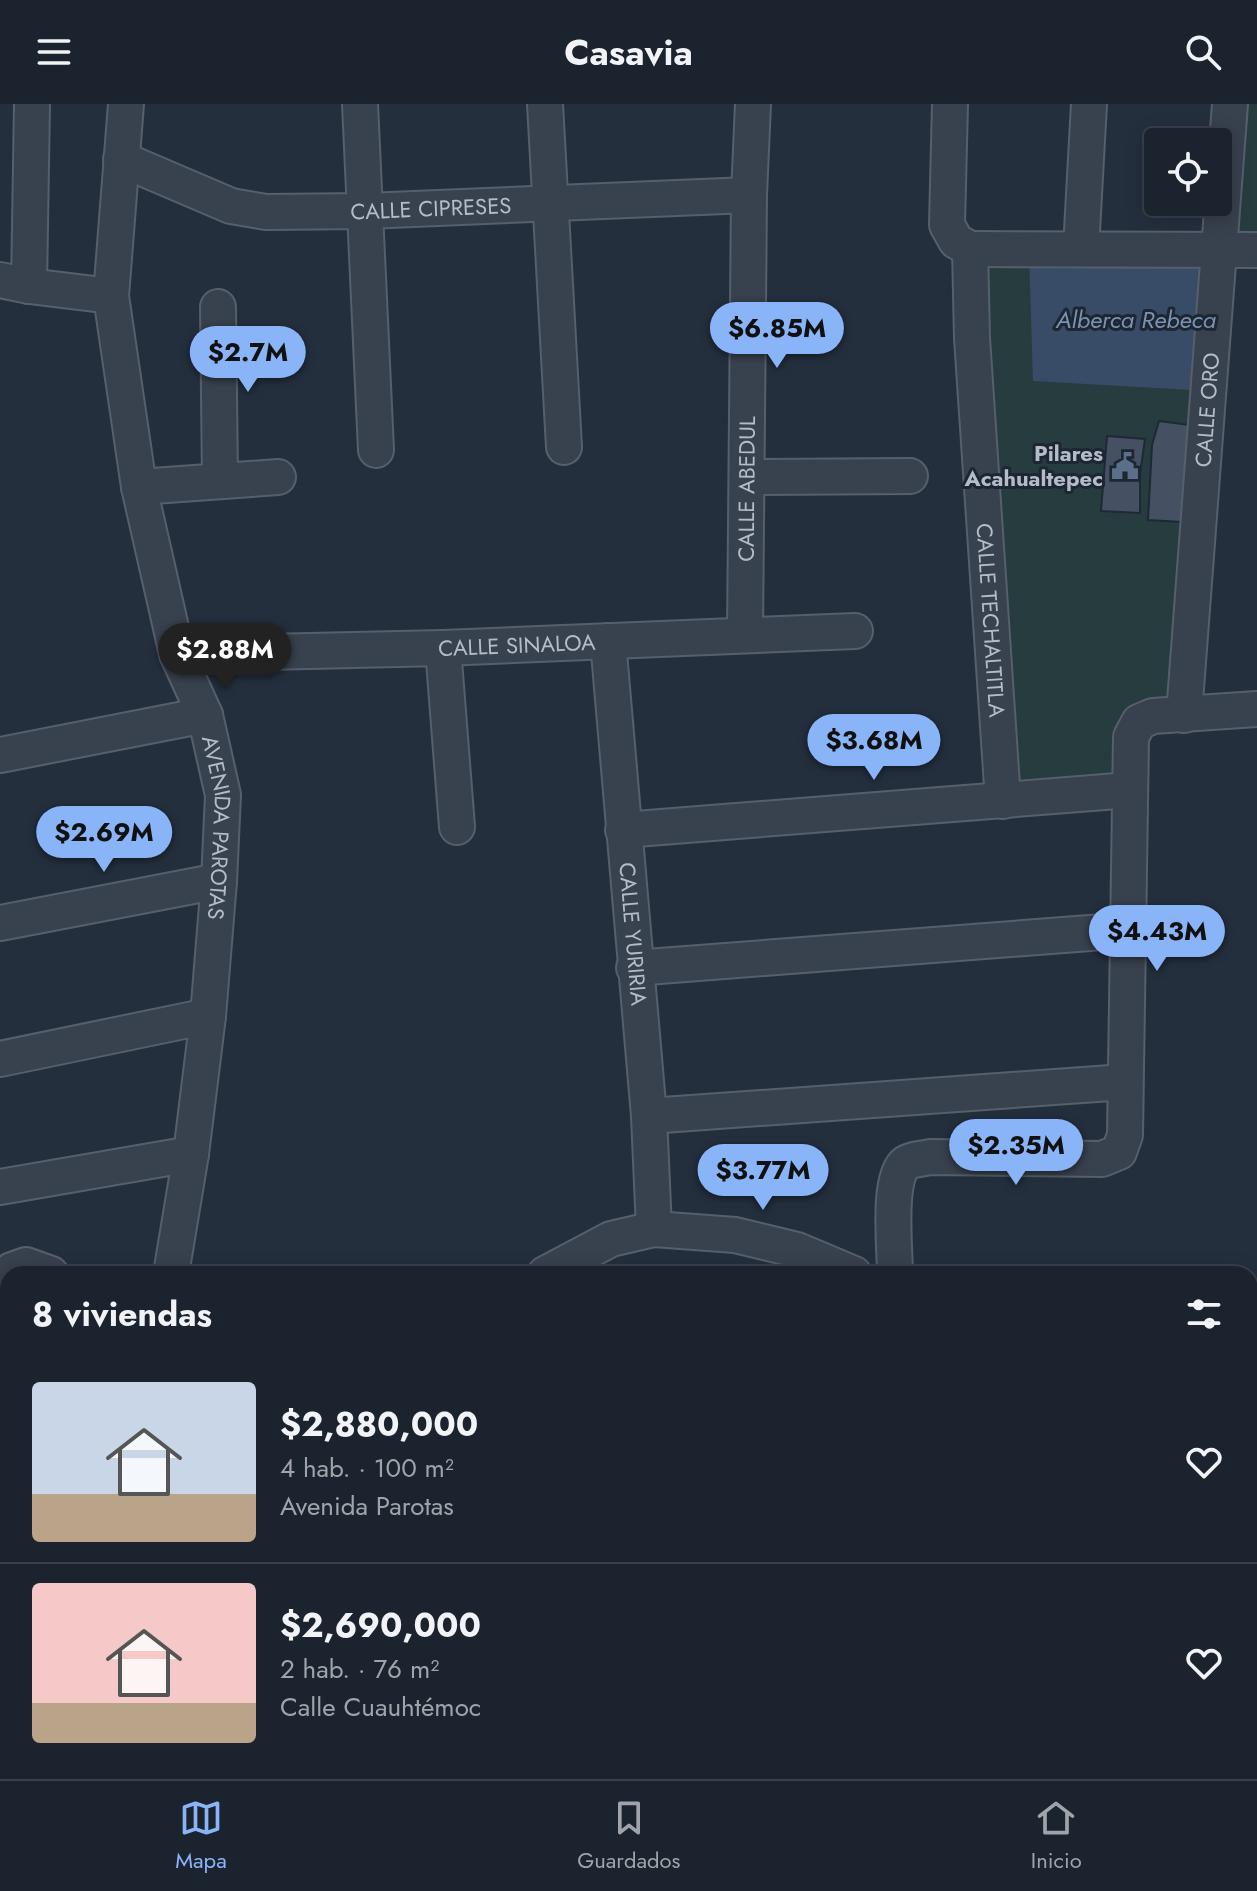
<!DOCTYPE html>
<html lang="es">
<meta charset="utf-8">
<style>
:root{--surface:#1b232e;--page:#282f3a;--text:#f1f3f6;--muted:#a0a4aa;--line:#39404a;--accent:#8ab4f8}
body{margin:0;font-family:Jost,sans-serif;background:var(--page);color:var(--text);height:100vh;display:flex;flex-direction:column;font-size:30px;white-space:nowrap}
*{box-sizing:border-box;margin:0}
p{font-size:26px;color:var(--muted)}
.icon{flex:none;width:44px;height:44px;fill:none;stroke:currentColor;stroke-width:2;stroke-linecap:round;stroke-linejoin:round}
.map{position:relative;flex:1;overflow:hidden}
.sheet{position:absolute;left:0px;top:1162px;width:1258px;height:514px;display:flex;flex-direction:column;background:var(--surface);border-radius:24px 24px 0 0;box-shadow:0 4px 20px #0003,0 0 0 2px var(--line)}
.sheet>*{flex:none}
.tools{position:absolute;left:1144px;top:24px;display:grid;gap:16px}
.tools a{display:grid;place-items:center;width:88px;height:88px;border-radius:8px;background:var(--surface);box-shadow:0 4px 20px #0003,0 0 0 2px var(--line);font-size:40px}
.price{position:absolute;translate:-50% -68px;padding:0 18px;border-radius:28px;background:var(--accent);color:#111;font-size:26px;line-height:52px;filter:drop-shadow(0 2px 4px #0008)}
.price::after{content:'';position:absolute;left:50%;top:48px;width:24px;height:18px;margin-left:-12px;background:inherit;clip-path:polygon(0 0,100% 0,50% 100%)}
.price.selected{background:#222;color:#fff}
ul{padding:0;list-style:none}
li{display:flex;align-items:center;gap:24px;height:200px;padding:0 32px}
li+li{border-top:2px solid var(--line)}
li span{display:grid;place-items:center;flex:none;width:224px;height:160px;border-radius:8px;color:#555}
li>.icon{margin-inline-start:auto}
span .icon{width:96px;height:96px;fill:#fffc;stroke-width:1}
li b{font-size:34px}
h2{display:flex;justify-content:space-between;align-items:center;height:96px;padding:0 32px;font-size:34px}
header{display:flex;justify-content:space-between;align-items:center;height:104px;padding:0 32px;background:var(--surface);font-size:36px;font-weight:700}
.tabs{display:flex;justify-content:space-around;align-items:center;height:112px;border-top:2px solid var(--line);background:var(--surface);font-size:22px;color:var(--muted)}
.tabs a{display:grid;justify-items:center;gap:4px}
.tabs .selected{color:var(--accent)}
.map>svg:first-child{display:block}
</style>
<header><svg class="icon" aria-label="menu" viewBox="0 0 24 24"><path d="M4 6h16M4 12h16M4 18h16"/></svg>Casavia<svg class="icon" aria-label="search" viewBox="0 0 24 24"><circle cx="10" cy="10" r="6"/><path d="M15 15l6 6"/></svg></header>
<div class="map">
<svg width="1257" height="1675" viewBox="0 0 1257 1675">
<rect width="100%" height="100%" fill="#242f3e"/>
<!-- green -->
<path fill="#263c3f" d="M1240,0H1257V137L1225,138Z
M1219,147L1184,611L1153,612L1130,686L1011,688L979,154Z"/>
<!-- water -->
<path fill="#394c67" d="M1219,147L1192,286L1033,277L1029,150Z"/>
<!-- building -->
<path fill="#455162" stroke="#1f2835" stroke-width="2" d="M1159,317L1190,321L1182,418L1148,416L1152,341Z
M1107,332L1145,335L1140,370V409L1101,407Z"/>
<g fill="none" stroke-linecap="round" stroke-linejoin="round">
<!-- minor casing -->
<g stroke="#565f6c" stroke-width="38">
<g id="minor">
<path id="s1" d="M126,0L111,192L139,383L177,550L205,611L223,691L219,777L208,912L191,1050L171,1170"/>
<path d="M360,0L376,346"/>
<path d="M545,0L564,343"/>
<path d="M950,0L947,121L956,137L970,145"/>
<path id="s2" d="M121,55L231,102L266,108L366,107L749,91"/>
<path id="s3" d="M970,145L972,234L1003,697"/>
<path d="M970,145L1257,146"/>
<path d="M1081,145L1089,0"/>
<path d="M0,176L29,182L111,192"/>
<path d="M29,182L32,0"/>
<path d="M218,203L220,377"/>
<path d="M747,373L910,372"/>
<path d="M139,383L278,373"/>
<path id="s4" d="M745,531L749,91L753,0"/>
<path id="s5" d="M608,537L649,1012L654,1125"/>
<path d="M443,544L457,723"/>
<path id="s6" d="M177,550L443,544L855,527"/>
<path id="s7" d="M1184,611L1230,0"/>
<path d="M0,651L205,611"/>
<path d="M623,726L1130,686"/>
<path d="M0,819L219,777"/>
<path d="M634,864L1129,826"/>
<path d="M0,955L208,912"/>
<path d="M649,1012L1125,978"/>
<path d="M0,1083L191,1050"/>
<path d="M11,1170L12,1166L26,1161L51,1170"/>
<path d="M545,1170L611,1135L654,1125L735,1131L797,1146L854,1170"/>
<path d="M895,1170C895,1147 887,1072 906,1059C912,1055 923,1055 930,1053L1102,1055L1119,1048L1125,1031L1131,633L1139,618L1153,612L1257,605"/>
<path d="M0,1215L8,1175"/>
<path d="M1250,1309L1257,1311"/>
<path d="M1250,1474L1257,1475"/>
<path d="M1250,1536L1257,1526"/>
<path d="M79,1668L85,1675"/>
<path d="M874,1668L880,1675"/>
<path d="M1133,1668L1134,1675"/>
<path d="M251,1675L253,1668"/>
<path d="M412,1675L414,1668"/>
<path d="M459,1675V1668"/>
<path d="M1000,1675L1001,1668"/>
</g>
</g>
<!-- minor -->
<use href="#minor" stroke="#38414e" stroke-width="34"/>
</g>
<!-- icons -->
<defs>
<g id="civic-bare" transform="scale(2.16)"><path d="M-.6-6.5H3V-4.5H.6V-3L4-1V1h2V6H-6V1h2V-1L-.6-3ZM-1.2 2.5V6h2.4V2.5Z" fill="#5c6f8a" stroke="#1d2633" stroke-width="2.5" paint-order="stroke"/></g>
</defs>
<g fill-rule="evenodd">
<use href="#civic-bare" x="1125" y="362"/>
</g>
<g text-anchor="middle" stroke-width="6" stroke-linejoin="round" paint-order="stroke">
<!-- street labels -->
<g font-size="22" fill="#b4bcc9" stroke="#1d2633">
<text dy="8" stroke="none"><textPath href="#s2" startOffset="320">CALLE CIPRESES</textPath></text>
<text dy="8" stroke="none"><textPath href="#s7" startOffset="306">CALLE ORO</textPath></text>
<text dy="8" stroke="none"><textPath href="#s4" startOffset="146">CALLE ABEDUL</textPath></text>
<text dy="8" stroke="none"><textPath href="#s3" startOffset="372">CALLE TECHALTITLA</textPath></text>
<text dy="8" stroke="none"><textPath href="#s6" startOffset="340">CALLE SINALOA</textPath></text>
<text dy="8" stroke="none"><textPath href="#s1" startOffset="738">AVENIDA PAROTAS</textPath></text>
<text dy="8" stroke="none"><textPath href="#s5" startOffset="294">CALLE YURIRIA</textPath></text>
</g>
<!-- poi labels -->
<g font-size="22" font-weight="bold" fill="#b4bcc9" stroke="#1d2633" text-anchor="end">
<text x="1103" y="357">Pilares<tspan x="1103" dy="25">Acahualtepec</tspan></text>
</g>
<!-- water labels -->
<g font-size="24" font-style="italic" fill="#7c92b1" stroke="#1d2633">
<text x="1136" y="224">Alberca Rebeca</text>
</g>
</g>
</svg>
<div class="tools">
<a><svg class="icon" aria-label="locate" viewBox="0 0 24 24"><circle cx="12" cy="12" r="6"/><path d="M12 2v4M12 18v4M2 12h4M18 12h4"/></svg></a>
</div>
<b class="price" style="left:777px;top:266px">$6.85M</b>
<b class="price" style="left:248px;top:290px">$2.7M</b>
<b class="price selected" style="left:225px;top:587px">$2.88M</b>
<b class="price" style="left:874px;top:678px">$3.68M</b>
<b class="price" style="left:104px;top:770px">$2.69M</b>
<b class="price" style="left:1157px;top:869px">$4.43M</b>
<b class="price" style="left:1016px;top:1083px">$2.35M</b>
<b class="price" style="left:763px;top:1108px">$3.77M</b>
<section class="sheet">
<h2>8 viviendas<svg class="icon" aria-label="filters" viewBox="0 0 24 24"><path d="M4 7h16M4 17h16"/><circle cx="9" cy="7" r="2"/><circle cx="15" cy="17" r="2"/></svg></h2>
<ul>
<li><span style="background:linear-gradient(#c9d6e8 70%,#b9a48a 0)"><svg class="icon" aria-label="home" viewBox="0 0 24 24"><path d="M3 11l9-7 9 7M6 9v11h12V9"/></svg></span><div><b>$2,880,000</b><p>4 hab. · 100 m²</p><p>Avenida Parotas</p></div><svg class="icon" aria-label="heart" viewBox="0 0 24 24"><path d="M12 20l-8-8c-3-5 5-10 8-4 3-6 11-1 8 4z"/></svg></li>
<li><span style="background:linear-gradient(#f6c9c9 75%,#b9a48a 0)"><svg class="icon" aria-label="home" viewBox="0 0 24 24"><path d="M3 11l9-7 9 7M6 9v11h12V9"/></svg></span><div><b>$2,690,000</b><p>2 hab. · 76 m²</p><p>Calle Cuauhtémoc</p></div><svg class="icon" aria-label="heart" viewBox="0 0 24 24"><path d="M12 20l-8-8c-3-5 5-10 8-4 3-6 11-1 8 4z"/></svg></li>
</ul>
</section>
</div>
<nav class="tabs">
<a class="selected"><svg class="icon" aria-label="map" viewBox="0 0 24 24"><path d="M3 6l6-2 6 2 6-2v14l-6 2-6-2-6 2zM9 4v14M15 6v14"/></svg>Mapa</a>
<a><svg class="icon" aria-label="saved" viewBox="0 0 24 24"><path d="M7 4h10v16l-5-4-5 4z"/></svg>Guardados</a>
<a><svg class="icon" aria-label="home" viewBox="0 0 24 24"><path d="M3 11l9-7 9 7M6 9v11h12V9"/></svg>Inicio</a>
</nav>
